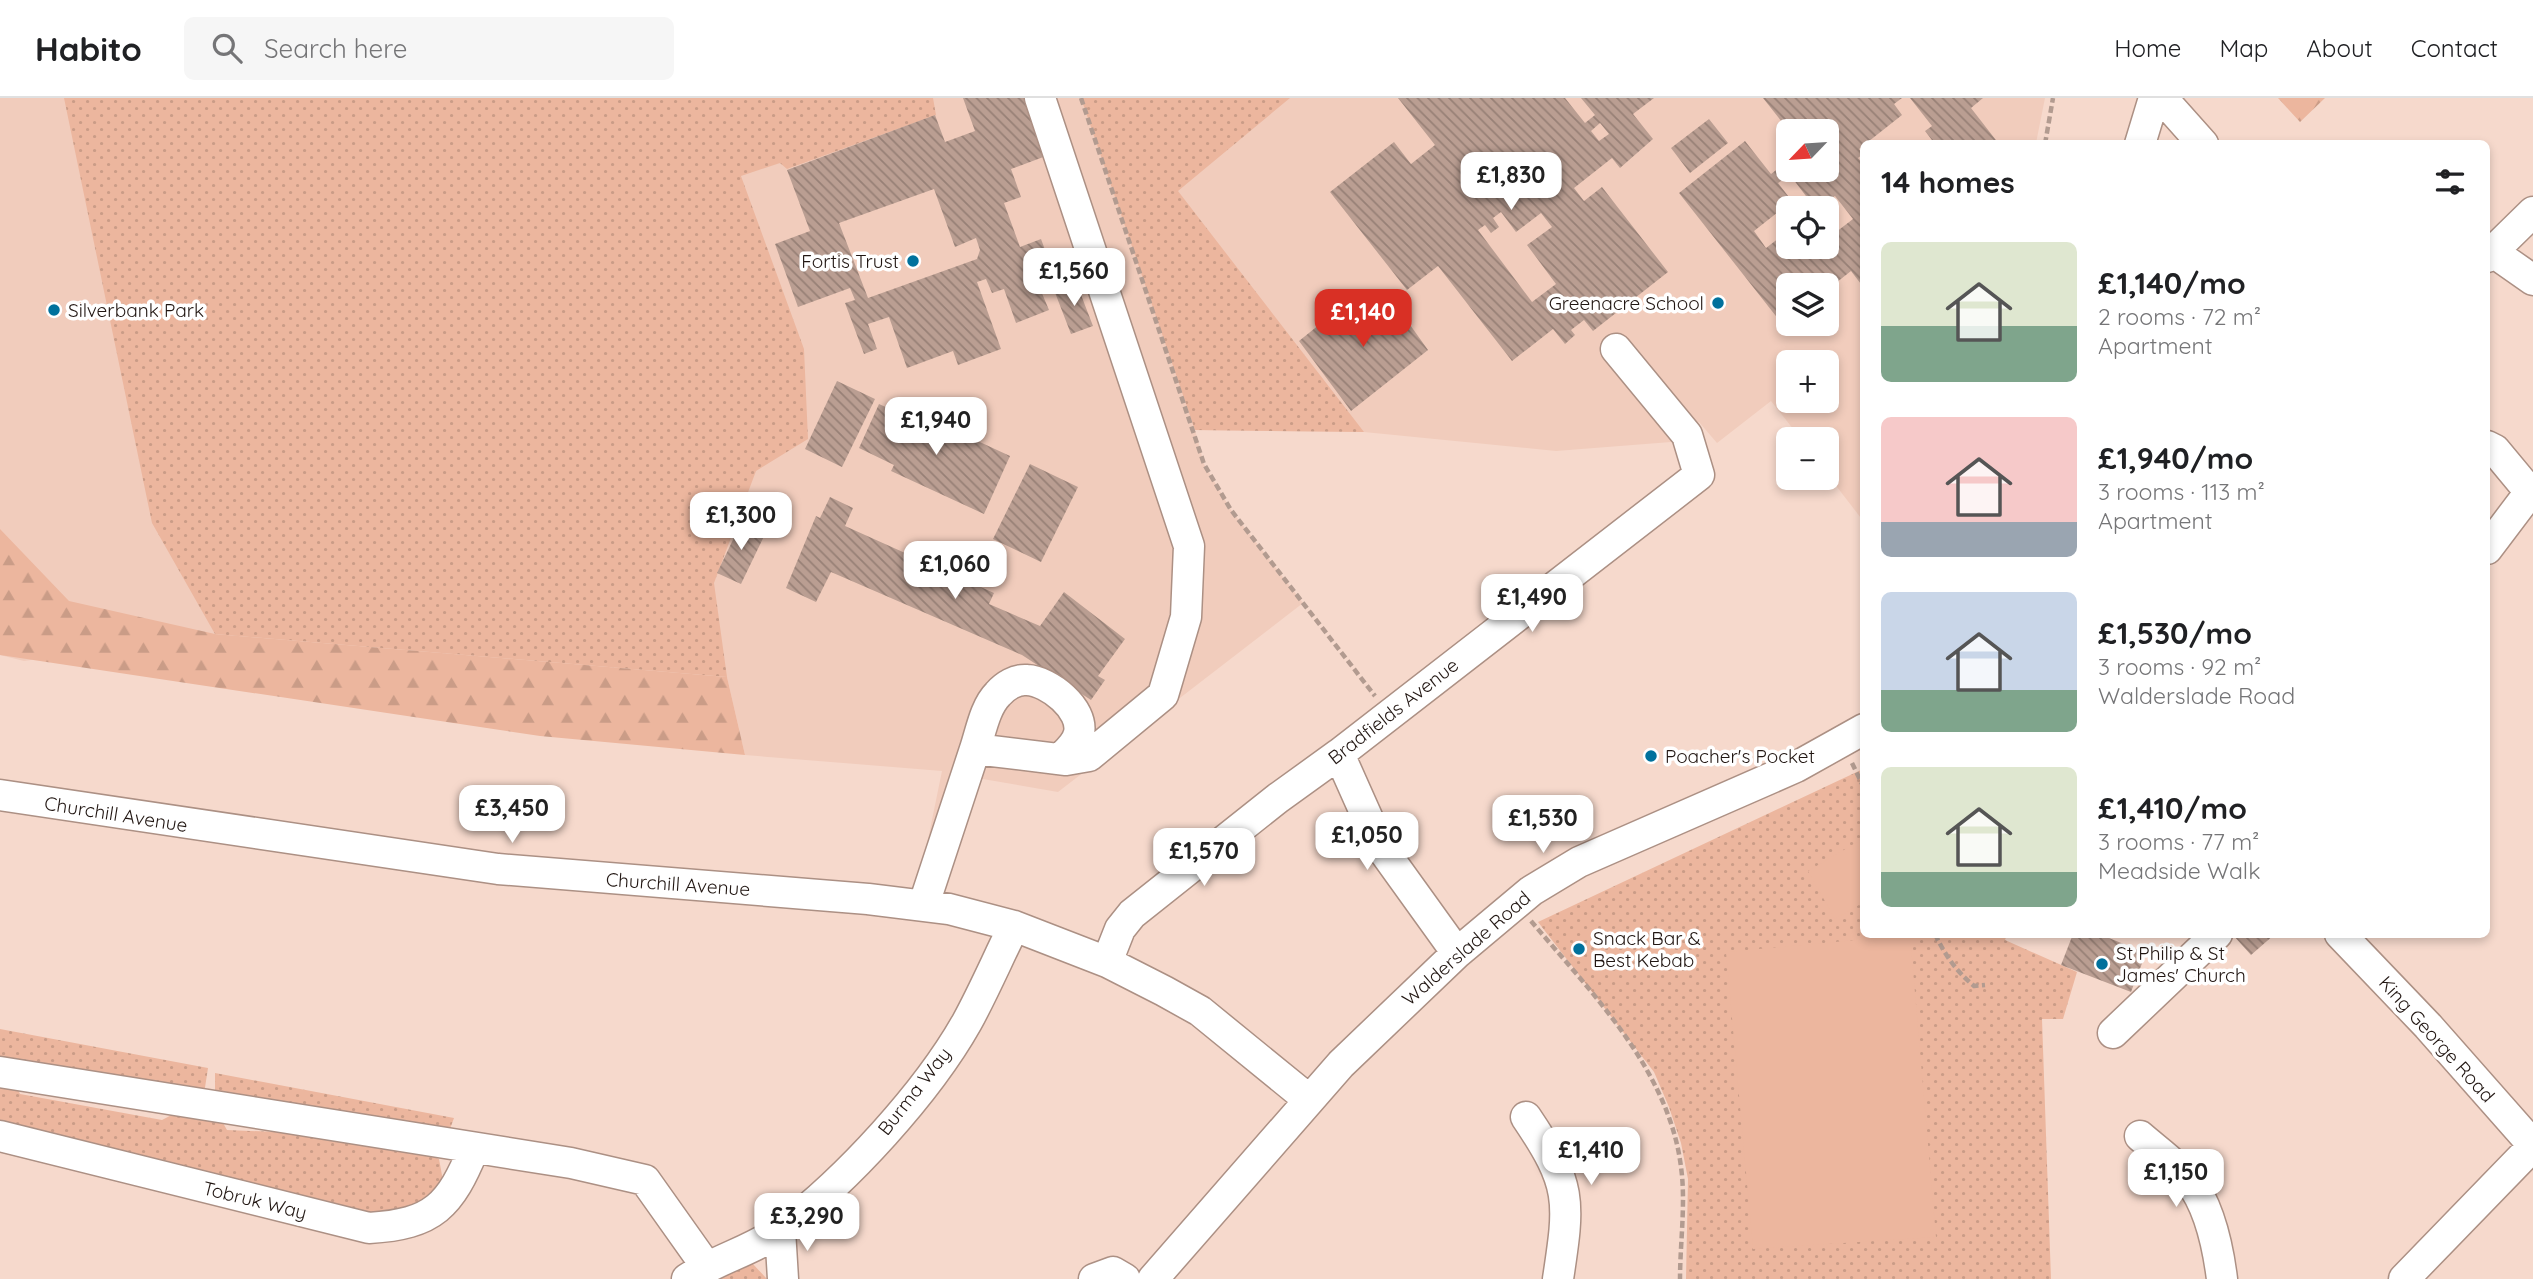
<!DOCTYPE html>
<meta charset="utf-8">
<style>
:root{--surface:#fff;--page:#f6f6f6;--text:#202124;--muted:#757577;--line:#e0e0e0;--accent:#d93025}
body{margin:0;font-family:Quicksand,sans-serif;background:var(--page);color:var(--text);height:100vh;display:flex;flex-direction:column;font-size:26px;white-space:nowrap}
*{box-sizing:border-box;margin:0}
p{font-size:23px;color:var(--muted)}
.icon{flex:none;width:38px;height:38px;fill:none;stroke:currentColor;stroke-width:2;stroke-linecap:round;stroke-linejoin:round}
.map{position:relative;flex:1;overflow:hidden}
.panel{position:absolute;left:1860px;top:42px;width:630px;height:798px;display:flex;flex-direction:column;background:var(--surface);border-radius:10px;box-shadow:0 4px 10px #0003}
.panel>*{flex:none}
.needle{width:46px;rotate:245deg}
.tools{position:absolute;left:1776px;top:21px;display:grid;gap:14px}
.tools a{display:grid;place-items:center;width:63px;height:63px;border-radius:10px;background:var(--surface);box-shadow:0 4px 10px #0003;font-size:35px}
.price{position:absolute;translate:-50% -60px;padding:0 16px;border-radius:14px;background:#fff;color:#222;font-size:23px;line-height:46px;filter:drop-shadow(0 2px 4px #0008)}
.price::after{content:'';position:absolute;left:50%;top:42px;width:21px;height:16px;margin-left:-10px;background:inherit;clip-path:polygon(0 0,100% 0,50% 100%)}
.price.selected{background:var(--accent);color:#fff}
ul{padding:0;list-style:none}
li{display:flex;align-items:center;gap:21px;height:175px;padding:0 21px}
li span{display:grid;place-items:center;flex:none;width:196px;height:140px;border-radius:10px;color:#555}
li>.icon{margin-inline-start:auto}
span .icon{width:84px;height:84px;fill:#fffc;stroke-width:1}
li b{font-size:30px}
h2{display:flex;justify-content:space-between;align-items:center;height:84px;padding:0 21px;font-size:30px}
header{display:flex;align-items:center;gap:42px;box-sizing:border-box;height:98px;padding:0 35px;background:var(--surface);border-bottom:2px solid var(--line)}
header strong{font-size:33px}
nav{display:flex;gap:38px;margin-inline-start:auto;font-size:24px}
.search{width:490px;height:63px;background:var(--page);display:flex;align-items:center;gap:18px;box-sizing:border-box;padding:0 24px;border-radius:10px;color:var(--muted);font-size:26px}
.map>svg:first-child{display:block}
</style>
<header>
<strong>Habito</strong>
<div class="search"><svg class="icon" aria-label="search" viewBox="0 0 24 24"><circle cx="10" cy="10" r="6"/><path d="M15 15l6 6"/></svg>Search here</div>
<nav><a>Home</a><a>Map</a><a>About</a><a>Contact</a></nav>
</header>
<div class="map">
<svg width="2533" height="1181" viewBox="0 0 2533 1181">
<defs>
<pattern id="grass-dots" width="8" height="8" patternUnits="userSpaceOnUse" patternTransform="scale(1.75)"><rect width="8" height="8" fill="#ecb69e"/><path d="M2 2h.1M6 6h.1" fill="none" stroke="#ca9c87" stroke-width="1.8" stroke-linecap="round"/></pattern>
<pattern id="forest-firs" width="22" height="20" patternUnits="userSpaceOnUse" patternTransform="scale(1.75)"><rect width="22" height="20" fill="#ecb69e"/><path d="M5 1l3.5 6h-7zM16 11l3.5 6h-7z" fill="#ca9c87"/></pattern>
<pattern id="building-back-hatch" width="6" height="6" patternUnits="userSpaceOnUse" patternTransform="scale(1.75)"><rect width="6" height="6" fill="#ba9e92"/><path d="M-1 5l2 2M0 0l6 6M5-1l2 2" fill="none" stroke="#978076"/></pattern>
</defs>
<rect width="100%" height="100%" fill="#f6d9cc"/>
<!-- built -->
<path fill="#f1ccbc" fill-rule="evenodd" d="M0,0H2045L2036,45L1864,46V424L1827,376V341H1801L1771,303L1717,345L1699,324L1671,344L1556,353L1364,334L1195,332L1204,366L1231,412L1303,505L1058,694L977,680L925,756L942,673L745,657L727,579L215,536L24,563L0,557ZM1788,33H1827V72H1788ZM1788,110H1827V149H1788ZM1788,187H1827V226H1788ZM1788,264H1827V303H1788Z"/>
<!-- grass -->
<path fill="url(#grass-dots)" d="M64,0H933L936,17L787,71L780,65L741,78L804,251L808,341L756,373L714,485L727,579L215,536L152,425Z
M1081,0H1290L1178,93L1364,334L1195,332Z
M1861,672L1864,836L2007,837L2005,842L2077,874L2063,921H2042L2051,1181H1686L1688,1081L1681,1045L1669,1009L1654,974L1538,824Z
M0,931L208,970L204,996L0,961Z
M215,975L454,1020L447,1039L215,1000Z
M0,980L14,983L20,996L162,1022L185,1010L219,1018L227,1032L278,1034L287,1029L417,1050L439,1061L444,1088L433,1106L379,1123L0,1029Z
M752,1165L767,1181H716L737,1168Z"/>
<!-- forest -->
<path fill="url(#forest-firs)" d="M2278,0H2325L2300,24Z
M0,431L69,503L215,536L727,579L745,657L540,638L0,557Z"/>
<!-- pitch -->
<path fill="#ecb69e" d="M1864,740V804L1835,821L1808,773Z
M1910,837L1936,1139L1753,1151L1726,854Z"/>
<!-- building -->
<path fill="url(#building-back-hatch)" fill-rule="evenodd" d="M963,0H1024L1046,58L1011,71L1021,99L1004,105L1020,149L1041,141L1058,187L1041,193L1049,212L1016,225L1004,191L992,195L986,181L977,184L1001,251L958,267L953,253L907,270L889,219L868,226L877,251L864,256L845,205L855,202L850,190L798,209L775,146L810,133L787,72L935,17L945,44L975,33ZM934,91L955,149L976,140L980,152L977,161L868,200L839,125Z
M1398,0H1565L1585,25L1595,17L1581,0H1654L1633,16L1653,41L1620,70L1612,60L1574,90L1584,103L1602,89L1668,174L1593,233L1584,222L1571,232L1575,237L1565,246L1553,231L1512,263L1438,168L1407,192L1330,94L1394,44L1411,66L1435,47ZM1600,25L1609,36L1599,43L1591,33ZM1501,114L1516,134L1541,115L1552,129L1527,147L1556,186L1532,204L1478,132L1485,127L1491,135L1499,129L1493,120Z
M1763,0H1902L1894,6L1902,17L1859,51L1863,56L1858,60L1864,67V190L1851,173L1827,192V187H1788V222L1783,227L1679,95L1745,43L1771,76L1788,63V72H1827V33H1789ZM1790,77L1815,110L1835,98L1853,121L1827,141V149H1788V133L1766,150L1754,133L1792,103L1778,85Z
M1910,0H1983L1971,10L1999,46H1935L1925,33L1932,28Z
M1709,21L1728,45L1690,75L1671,50Z
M1076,184L1093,228L1071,236L1054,192Z
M1388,196L1428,252L1351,313L1299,243L1351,201L1361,216Z
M837,283L875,301L842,369L805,351Z
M879,306L914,322L917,315L1010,358L984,416L891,373L894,367L859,350Z
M1030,366L1078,389L1041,464L993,441Z
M830,399L853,410L845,428L994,495L989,506L1040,528L1064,494L1125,541L1098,578L1105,582L1091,602L1022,557L831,474L816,504L786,490L816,418L820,420Z
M742,423L766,434L741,486L717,475Z
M2073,836H2099L2146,855L2131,894L2061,867Z
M2232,836H2275L2251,857Z"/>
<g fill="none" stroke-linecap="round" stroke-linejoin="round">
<!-- minor casing -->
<g stroke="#ac9084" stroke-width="33">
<path id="minor" d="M2162,0L2203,46
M2140,46L2154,0
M2493,154L2533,182
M2487,159L2533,114
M2487,348L2495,352L2529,393
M2487,451L2533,390
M975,651C981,633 985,609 998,596C1005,588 1016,581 1027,582C1049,583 1084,611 1079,635C1077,646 1068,653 1060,661
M1339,656L1380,748L1457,855
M0,697L498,771L868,801L949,811L1014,828L1107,864L1164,893L1200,913L1308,1001
M924,806L975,651L1066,662L1089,658L1163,597L1186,519L1189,448L1040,0
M2340,836L2428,928L2533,1047
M1107,864L1120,831L1132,816L1278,700L1339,656L1699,377L1687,337L1616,251
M2113,935L2217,836
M0,974L571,1065L645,1082L706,1168
M1526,1019C1572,1087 1570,1102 1558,1181
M0,1038L369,1130C434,1126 450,1108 474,1050
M2140,1038C2156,1052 2176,1066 2189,1082C2210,1109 2218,1149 2222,1181
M780,1132L783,1181
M687,1181C717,1161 754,1152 782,1131C847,1082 927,995 967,924C984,893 998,860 1014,828
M1094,1181L1113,1174L1125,1181
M1153,1181L1341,966L1457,855L1531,793L1579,764L1796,669L1864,631
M2404,1181L2533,1048"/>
</g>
<!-- path -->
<path stroke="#b29b90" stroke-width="4.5" stroke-dasharray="7 3.5" stroke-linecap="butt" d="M1081,0L1204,366L1231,412L1375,598
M2045,46L2053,0
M1852,665L1864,690
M1531,823C1591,894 1669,972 1681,1069C1686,1105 1680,1145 1680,1181
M1935,836C1945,857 1956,873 1974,888L1985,887"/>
<!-- minor -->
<use href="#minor" stroke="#fff" stroke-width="30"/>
</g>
<!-- markers -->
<g fill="#01719c" stroke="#fff" stroke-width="2.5">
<circle cx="913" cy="163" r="7"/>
<circle cx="1718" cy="205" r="7"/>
<circle cx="54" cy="212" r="7"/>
<circle cx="1651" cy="658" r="7"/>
<circle cx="1579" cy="851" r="7"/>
<circle cx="2102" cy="866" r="7"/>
</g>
<g text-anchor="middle" stroke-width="7" stroke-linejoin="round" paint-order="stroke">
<!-- poi labels -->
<g font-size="19" fill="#211612" stroke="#fff" text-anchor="start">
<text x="899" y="170" text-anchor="end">Fortis Trust</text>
<text x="1704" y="212" text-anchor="end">Greenacre School</text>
<text x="68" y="219">Silverbank Park</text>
<text x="1665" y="665">Poacher's Pocket</text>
<text x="1593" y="847">Snack Bar &amp;<tspan x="1593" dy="22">Best Kebab</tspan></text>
<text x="2116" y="862">St Philip &amp; St<tspan x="2116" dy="22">James' Church</tspan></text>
</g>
<!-- street labels -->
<g font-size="19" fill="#211612" stroke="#fff">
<text transform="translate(1393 613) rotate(-38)" y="7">Bradfields Avenue</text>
<text transform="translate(116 716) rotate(9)" y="7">Churchill Avenue</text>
<text transform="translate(678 786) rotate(4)" y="7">Churchill Avenue</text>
<text transform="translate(1466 850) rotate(-41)" y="7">Walderslade Road</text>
<text transform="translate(2437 941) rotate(48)" y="7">King George Road</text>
<text transform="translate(914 993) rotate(-52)" y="7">Burma Way</text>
<text transform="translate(255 1102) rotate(14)" y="7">Tobruk Way</text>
</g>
</g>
</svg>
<div class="tools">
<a><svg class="needle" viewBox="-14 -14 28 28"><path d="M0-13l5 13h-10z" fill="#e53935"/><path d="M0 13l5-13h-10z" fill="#757577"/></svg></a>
<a><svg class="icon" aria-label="locate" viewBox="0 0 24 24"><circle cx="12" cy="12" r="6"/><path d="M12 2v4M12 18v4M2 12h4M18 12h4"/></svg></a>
<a><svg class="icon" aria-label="layers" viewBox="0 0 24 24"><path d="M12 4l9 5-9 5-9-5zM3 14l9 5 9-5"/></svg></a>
<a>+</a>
<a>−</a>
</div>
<b class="price" style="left:1511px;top:114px">£1,830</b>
<b class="price" style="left:1074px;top:210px">£1,560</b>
<b class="price selected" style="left:1363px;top:251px">£1,140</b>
<b class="price" style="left:936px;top:359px">£1,940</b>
<b class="price" style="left:741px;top:454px">£1,300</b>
<b class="price" style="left:955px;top:503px">£1,060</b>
<b class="price" style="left:1532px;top:536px">£1,490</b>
<b class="price" style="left:512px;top:747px">£3,450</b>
<b class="price" style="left:1543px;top:757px">£1,530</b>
<b class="price" style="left:1367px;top:774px">£1,050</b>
<b class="price" style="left:1204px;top:790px">£1,570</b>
<b class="price" style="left:1591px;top:1089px">£1,410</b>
<b class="price" style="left:2176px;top:1111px">£1,150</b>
<b class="price" style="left:807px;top:1155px">£3,290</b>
<section class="panel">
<h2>14 homes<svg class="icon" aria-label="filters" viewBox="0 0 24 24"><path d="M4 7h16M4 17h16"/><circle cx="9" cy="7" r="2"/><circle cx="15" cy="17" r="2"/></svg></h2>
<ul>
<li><span style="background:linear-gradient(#dfe7d0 60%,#7fa58c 0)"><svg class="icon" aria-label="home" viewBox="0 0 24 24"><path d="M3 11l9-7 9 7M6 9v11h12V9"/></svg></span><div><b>£1,140/mo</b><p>2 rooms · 72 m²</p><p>Apartment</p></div></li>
<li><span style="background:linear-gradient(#f6c9c9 75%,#9aa5b1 0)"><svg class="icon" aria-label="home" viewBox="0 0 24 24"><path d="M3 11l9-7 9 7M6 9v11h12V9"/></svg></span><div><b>£1,940/mo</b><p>3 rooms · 113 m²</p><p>Apartment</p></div></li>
<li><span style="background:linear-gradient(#c9d6e8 70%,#7fa58c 0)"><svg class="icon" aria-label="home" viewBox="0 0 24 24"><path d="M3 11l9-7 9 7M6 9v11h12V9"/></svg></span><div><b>£1,530/mo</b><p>3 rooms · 92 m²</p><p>Walderslade Road</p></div></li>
<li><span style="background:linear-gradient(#dfe7d0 75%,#7fa58c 0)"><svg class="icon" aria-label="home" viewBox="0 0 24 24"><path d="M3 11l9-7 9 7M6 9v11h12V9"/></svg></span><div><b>£1,410/mo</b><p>3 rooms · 77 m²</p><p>Meadside Walk</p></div></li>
</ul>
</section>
</div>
